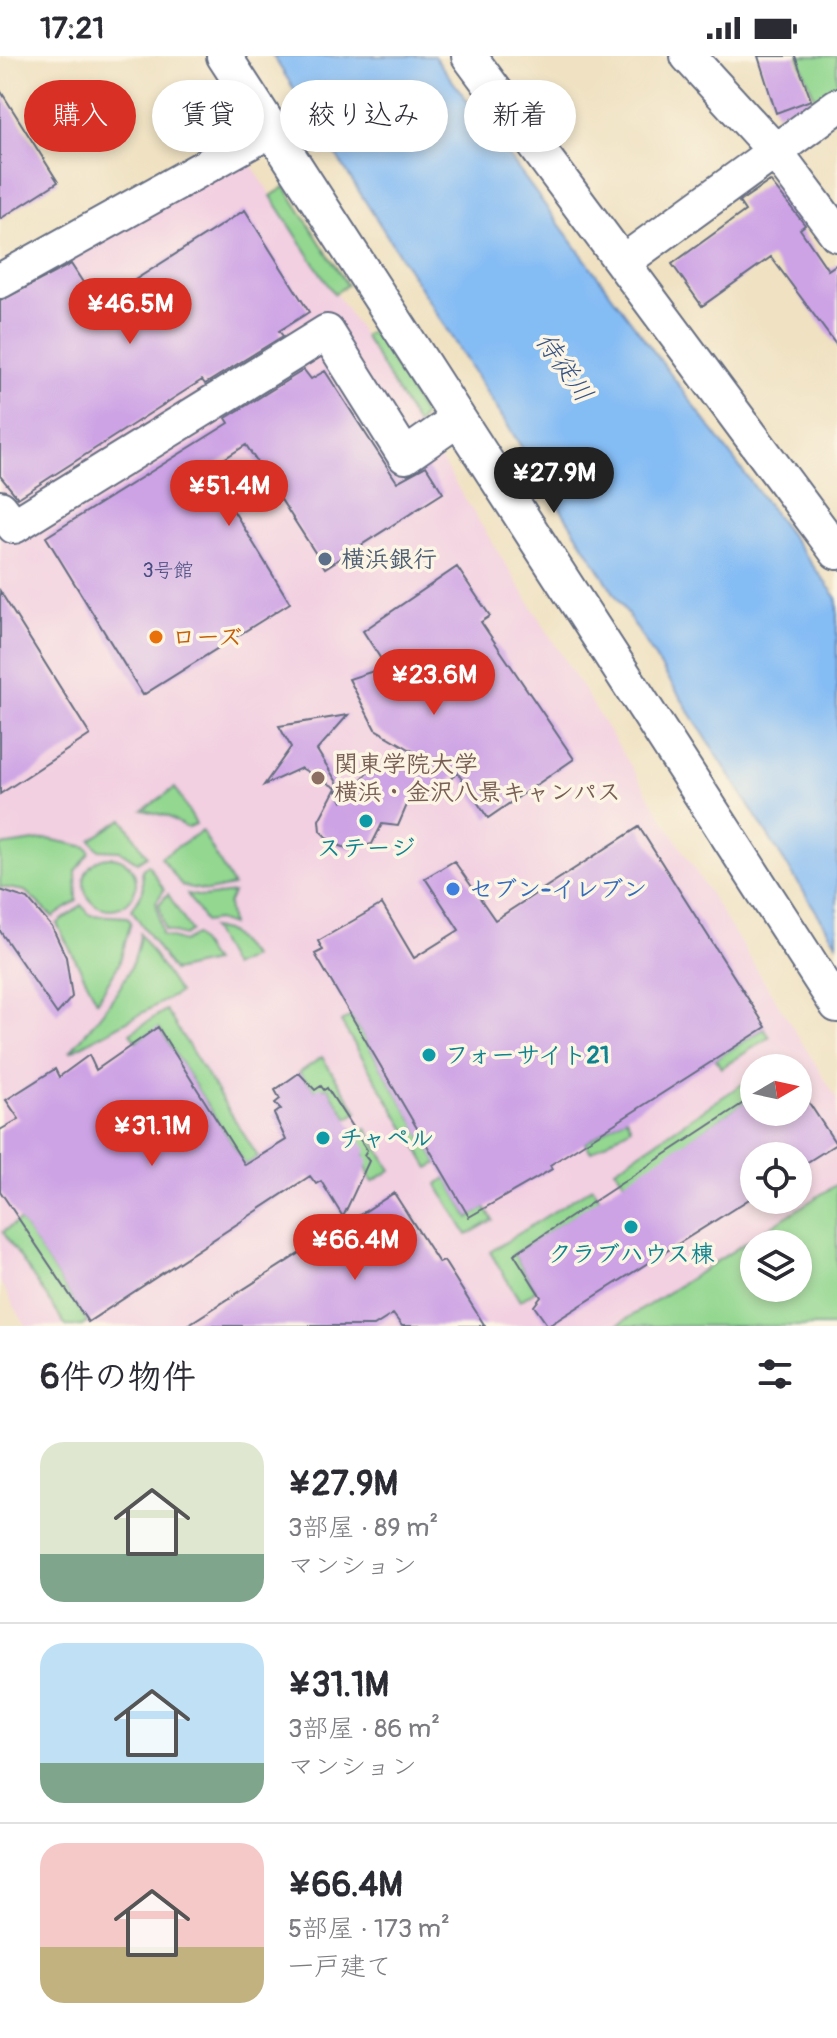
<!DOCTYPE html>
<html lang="ja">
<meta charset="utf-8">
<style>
:root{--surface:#fff;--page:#f7f7f7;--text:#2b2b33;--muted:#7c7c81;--line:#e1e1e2;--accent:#d93025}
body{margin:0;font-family:Pangolin,"Klee One",sans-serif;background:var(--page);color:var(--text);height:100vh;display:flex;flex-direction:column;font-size:30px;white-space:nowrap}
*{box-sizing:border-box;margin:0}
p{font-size:26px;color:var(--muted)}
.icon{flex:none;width:44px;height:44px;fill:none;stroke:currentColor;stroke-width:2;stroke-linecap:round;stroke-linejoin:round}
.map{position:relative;height:1270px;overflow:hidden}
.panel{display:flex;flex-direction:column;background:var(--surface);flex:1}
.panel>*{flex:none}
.hud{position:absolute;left:24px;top:24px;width:790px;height:72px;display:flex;gap:16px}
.needle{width:52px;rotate:81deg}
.buttons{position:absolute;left:740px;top:998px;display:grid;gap:16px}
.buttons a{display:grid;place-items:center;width:72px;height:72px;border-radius:50%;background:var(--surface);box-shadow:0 4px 12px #0003;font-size:40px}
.price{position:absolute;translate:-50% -68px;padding:0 18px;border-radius:28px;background:var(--accent);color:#fff;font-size:26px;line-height:52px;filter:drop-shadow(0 2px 4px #0008)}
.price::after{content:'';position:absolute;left:50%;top:48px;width:24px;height:18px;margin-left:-12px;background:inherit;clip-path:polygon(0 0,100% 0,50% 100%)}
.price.active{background:#222;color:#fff}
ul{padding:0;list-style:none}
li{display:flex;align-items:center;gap:24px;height:200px;padding:0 40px}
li+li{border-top:2px solid var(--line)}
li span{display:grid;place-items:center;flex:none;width:224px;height:160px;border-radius:24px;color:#555}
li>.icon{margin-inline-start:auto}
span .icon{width:96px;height:96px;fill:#fffc;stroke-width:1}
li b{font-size:34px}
h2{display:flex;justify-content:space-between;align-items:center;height:96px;padding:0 40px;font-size:34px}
.chip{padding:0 28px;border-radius:36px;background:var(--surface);box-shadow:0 4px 12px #0003;font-size:28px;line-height:72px}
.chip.active{background:var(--accent);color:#fff}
.status{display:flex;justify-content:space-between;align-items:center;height:56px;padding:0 40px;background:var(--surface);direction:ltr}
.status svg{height:22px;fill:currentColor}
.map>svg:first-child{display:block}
</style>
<div class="status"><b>17:21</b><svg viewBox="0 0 49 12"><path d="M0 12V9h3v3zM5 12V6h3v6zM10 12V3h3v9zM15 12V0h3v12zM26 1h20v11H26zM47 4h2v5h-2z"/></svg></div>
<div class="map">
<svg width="837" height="1270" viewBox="0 0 837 1270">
<rect width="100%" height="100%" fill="#fcf5e5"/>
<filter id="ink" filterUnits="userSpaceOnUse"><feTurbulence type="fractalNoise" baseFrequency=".0125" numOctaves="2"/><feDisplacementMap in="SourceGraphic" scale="16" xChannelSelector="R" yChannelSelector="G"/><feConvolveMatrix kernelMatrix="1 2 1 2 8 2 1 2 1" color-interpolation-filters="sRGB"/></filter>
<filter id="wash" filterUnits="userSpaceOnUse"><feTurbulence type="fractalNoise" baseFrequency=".006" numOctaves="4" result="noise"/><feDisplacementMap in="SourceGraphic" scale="32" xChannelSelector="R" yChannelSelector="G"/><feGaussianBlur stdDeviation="1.8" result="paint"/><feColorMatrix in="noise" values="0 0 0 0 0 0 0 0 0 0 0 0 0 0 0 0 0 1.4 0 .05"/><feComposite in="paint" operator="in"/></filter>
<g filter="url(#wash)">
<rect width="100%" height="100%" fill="#efe1c1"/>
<!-- built -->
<path fill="#f2cfe1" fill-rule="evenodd" d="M244,98L364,280L837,1043V1270H26L0,1226V234ZM754,1012H798V1056H754ZM754,1100H798V1144H754ZM754,1188H798V1232H754Z"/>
<!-- green -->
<path fill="#93d790" stroke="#578377" stroke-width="2" fill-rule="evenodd" d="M798,0H837V31L817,47Z
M285,131L347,229L334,238L271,140Z
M373,274L424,359L417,369L364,280Z
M175,732L196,768L187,772L167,760L143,754Z
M123,763L147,800L137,806L120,795L99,794L91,784Z
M202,775L233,830L208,835L182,830L161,801Z
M48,783L87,791L90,796L76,815L77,845L53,861L25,835L0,831V790Z
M84 827a26 26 0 1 1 52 0a26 26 0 1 1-52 0Z
M148,808L164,834L156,846L162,879L183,886L195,879L213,906L173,915L132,854L143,835L142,814Z
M233,837L228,848L231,869L217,864L205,866L187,838L203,841Z
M168,838L191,875L184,880L165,874L159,848Z
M82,849L90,859L127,861L131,866L119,908L97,945L57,868Z
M211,872L229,876L252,901L232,911Z
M140,878L179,937L70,996C97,962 135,924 140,878Z
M166,954L258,1101L245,1109L159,972L136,985L130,977Z
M351,960L438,1107L429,1112L341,966Z
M764,973L770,981L721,1012L716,1003Z
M322,1001L358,1056L348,1062L328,1032L315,1034L299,1017Z
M754,1020V1040L625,1127L615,1113Z
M626,1061L631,1071L591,1096L585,1087Z
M366,1072L391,1114L372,1126C363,1111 368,1096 357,1078Z
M447,1122L469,1162L485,1151L493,1164L467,1179L437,1128Z
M837,1128V1270H616ZM754,1188H798V1232H754Z
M592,1131L600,1143L514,1198L536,1234L520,1245L490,1196Z
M20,1164L88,1266L82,1270H66L3,1176Z"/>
<!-- water -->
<path fill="#84bcf4" stroke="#5076a9" stroke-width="2" d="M273,0H434L837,542V888Z"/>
<g id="blocks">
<!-- building -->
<path fill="#cda3e5" d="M758,0H795L811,44L776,57Z
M0,34L58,126L0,163Z
M770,125L805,169L800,173L828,214L837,208V290L771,201L702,250L672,208L745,155L739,146Z
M245,154L309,256L279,275L283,280L205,328L202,324L18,442L0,420V245L71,208L97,248Z
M304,314L311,323L325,315L397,426L426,410L443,437L325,512L246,389L208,413L290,547L143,639L46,481L229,367L226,362Z
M457,511L490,560L481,566L574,703L488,762L457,716L429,747L409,744L398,770L382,768L372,788L350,793L334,788L320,775L319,764L336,732L301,712L264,729L291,691L279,670L348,659L317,694L343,736L336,733L342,746L367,717L433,707L375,673L349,623L386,611L363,575Z
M0,535L90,679L0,738Z
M639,771L766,971L550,1109L552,1113L469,1161L315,898L323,894L318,885L382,848L414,902L459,874L425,822L454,805L495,864Z
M0,834L28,843L52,871L66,901L72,941L57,958L0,875Z
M158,971L245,1109L286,1084L274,1058L281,1053L275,1047L280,1043L275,1034L299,1017L315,1034L321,1030L324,1034L327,1032L367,1094L364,1099L369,1105L343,1161L321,1125L316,1128L310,1120L88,1266L0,1135V1074L19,1063L6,1044L55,1013L59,1021L89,999L96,1014Z
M798,1030L836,1088L798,1112V1100H754V1140L548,1270L534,1250L541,1241L514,1198L754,1040V1056H798Z
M394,1137L439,1207L444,1205L485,1270H402L393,1258L374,1270H186Z"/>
</g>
</g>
<g filter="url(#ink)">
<use href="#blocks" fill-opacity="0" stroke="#656d81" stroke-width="2"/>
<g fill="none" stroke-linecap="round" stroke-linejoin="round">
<!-- minor casing -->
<g stroke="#656d81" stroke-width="38">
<path id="minor" d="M224,0L837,949
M469,0L837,496
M688,0L775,95L837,178
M623,206L837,50
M0,225L271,74
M0,452L14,470L327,276L405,400L458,363"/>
</g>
<!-- minor -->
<use href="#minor" stroke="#fff" stroke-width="34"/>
</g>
</g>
<!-- markers -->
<circle fill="#5c6f8a" stroke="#fcf5e5" stroke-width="3" cx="325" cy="503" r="8"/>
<circle fill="#e8710a" stroke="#fcf5e5" stroke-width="3" cx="156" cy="581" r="8"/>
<circle fill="#8d6e63" stroke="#fcf5e5" stroke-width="3" cx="318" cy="722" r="8"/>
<g fill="#0f9aa8" stroke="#fcf5e5" stroke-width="3">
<circle cx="366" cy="765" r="8"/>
<circle cx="429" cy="999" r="8"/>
<circle cx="323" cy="1082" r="8"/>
<circle cx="631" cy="1171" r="8"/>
</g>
<circle fill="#3f7fe0" stroke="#fcf5e5" stroke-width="3" cx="453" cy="833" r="8"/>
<g text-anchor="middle" stroke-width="7" stroke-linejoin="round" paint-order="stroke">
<!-- number labels -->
<g font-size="20" fill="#484c80">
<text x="168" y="521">3号館</text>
</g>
<!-- service labels -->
<g font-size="24" font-weight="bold" fill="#4e5e75" stroke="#fcf5e5" text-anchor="start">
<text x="341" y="511">横浜銀行</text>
</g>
<!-- food labels -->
<g font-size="24" font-weight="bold" fill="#c56008" stroke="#fcf5e5" text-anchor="start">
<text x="172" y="589">ローズ</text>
</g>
<!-- education labels -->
<g font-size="24" font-weight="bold" fill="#785e54" stroke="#fcf5e5" text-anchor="start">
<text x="334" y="716">関東学院大学<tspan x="334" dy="28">横浜・金沢八景キャンパス</tspan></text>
</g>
<!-- culture labels -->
<g font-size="24" font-weight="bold" fill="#0d838f" stroke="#fcf5e5">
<text x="366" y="800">ステージ</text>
<text x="445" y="1007" text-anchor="start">フォーサイト21</text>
<text x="339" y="1090" text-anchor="start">チャペル</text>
<text x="631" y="1206">クラブハウス棟</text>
</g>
<!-- shop labels -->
<g font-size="24" font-weight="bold" fill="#366cbe" stroke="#fcf5e5" text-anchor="start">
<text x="469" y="841">セブン-イレブン</text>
</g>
<!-- water labels -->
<g font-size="26" font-style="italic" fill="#355284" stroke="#fcf5e5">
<text transform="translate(565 311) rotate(55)" y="9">侍従川</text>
</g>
</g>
</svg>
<div class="buttons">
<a><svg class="needle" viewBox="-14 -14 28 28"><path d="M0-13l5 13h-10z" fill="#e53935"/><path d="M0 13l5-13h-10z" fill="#7c7c81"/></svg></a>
<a><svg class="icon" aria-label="locate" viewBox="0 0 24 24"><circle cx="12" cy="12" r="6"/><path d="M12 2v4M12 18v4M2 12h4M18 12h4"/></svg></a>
<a><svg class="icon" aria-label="layers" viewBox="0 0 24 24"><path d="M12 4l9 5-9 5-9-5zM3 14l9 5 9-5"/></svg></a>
</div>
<b class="price" style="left:130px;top:290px">¥46.5M</b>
<b class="price active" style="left:554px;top:459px">¥27.9M</b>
<b class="price" style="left:229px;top:472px">¥51.4M</b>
<b class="price" style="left:434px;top:661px">¥23.6M</b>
<b class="price" style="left:152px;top:1112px">¥31.1M</b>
<b class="price" style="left:355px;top:1226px">¥66.4M</b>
<div class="hud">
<a class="chip active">購入</a>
<a class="chip">賃貸</a>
<a class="chip">絞り込み</a>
<a class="chip">新着</a>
</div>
</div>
<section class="panel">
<h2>6件の物件<svg class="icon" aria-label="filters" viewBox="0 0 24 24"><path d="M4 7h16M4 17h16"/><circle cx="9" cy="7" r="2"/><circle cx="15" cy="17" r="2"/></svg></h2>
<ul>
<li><span style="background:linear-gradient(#dfe7d0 70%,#7fa58c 0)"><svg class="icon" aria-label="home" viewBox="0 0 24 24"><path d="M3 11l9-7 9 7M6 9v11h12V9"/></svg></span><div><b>¥27.9M</b><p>3部屋 · 89 m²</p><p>マンション</p></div></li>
<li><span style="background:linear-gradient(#bfe0f5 75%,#7fa58c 0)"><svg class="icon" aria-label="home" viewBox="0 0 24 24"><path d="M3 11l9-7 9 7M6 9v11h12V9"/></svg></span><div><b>¥31.1M</b><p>3部屋 · 86 m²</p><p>マンション</p></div></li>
<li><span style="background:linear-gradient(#f6c9c9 65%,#c2b280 0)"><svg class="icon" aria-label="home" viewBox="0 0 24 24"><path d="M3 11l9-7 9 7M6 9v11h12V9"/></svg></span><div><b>¥66.4M</b><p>5部屋 · 173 m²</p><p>一戸建て</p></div></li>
</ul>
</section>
